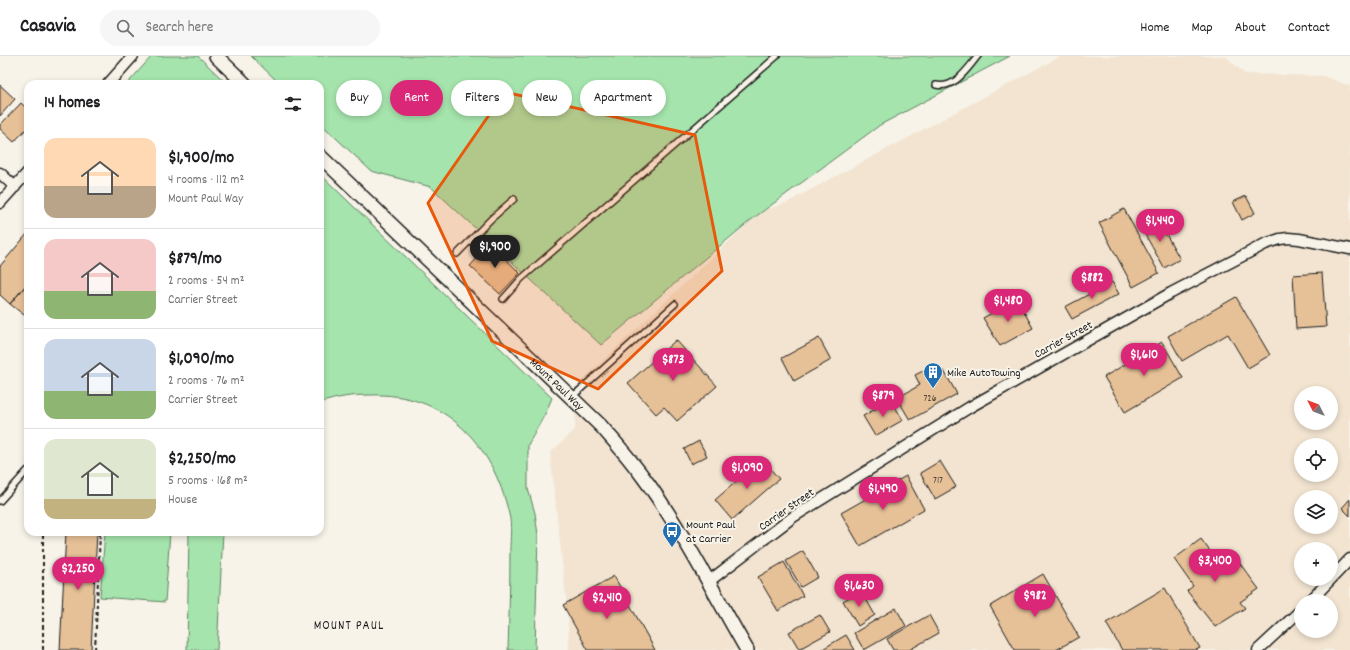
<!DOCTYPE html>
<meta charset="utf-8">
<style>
:root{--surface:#fff;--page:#f6f6f6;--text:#202124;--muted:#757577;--line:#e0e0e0;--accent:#db2777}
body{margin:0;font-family:Dekko,sans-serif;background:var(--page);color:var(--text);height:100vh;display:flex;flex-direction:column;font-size:15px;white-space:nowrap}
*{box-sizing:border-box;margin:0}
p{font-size:13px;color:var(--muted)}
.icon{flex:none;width:22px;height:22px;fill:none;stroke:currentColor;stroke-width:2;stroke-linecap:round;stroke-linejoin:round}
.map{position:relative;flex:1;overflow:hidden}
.details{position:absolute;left:24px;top:24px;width:300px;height:456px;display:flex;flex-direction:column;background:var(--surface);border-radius:12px;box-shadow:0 2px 6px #0003}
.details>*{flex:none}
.hud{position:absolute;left:336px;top:24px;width:380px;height:36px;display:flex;gap:8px}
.needle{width:26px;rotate:312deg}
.controls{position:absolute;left:1294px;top:330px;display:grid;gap:8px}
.controls a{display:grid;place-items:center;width:44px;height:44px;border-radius:50%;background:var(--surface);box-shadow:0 2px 6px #0003;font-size:20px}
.price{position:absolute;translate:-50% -34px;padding:0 9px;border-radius:14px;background:var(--accent);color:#fff;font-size:13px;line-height:26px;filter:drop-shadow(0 1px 2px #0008)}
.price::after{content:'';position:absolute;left:50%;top:24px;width:12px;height:9px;margin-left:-6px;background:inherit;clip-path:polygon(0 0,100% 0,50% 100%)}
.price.current{background:#222;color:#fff}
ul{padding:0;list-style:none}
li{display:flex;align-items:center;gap:12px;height:100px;padding:0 20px}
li+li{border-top:1px solid var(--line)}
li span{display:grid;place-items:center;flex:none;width:112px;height:80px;border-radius:12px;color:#555}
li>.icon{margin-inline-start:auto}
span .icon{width:48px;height:48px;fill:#fffc;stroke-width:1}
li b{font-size:17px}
h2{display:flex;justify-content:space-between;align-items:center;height:48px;padding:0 20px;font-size:17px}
.tag{padding:0 14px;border-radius:18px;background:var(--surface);box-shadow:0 2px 6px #0003;font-size:14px;line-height:36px}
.tag.current{background:var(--accent);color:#fff}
header{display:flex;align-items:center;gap:24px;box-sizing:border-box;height:56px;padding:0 20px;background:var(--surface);border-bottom:1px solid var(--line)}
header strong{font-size:19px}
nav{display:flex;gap:22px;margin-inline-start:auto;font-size:14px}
.search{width:280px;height:36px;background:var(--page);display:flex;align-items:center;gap:10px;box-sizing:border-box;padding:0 14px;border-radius:22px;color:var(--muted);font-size:15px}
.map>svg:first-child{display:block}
</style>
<header>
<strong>Casavia</strong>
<div class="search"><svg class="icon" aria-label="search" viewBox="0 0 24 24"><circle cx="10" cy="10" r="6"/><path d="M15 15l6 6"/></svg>Search here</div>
<nav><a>Home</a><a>Map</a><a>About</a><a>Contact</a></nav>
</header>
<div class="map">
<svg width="1350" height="594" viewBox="0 0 1350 594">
<rect width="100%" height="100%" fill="#f7f3e8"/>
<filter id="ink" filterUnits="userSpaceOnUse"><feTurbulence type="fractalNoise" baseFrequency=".025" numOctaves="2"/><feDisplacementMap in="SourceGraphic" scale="8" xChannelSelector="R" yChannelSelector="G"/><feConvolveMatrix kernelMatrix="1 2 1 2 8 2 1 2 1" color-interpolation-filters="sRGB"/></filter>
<g filter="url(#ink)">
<!-- built -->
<path fill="#f2e4d0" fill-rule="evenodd" d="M1061,0H1225L1245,18L1323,20L1350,30V594H569L568,559L550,397L575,374V344L583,323L760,156L786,147ZM1301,337H1331V367H1301ZM1301,389H1331V419H1301ZM1301,441H1331V471H1301ZM1301,493H1331V523H1301ZM1301,545H1331V575H1301Z"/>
<!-- green -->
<path fill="#a5e4ac" stroke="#608064" d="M152,0H198L227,28H127Z
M251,0H1010L880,69L751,164L601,289L431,131L371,115L320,67V28H280Z
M320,118L552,342L545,358L528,389V433L535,457L538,479L535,594H508C509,561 510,527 510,494C510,483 512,469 509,458C493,388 445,336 370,339C353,339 337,341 320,347Z
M105,476H170L165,546L100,541Z
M189,476H223L217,594H187Z"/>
<!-- building -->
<path fill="#e6c097" stroke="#1c1c1c" d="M0,29L15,43L0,60Z
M21,47L28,54V71L14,86L0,73V69Z
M1246,140L1255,157L1242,164L1233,146Z
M1124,153L1159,217L1133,231L1099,167Z
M1157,162L1180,203L1164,212L1141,171Z
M28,177V227L10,248L0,239V210Z
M490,188L520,217L500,238L470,210Z
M1322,217L1326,271L1296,273L1293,219Z
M1112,226L1119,238L1072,263L1065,251Z
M28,227V262L10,248Z
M1236,241L1270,299L1248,312L1228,278L1182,305L1168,280Z
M1017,243L1033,272L1000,290L983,262Z
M819,282L831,304L794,325L782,302Z
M676,284L717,330L677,365L664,351L656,358L628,327Z
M1162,286L1183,322L1125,356L1104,321Z
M933,310L937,318L944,315L957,338L910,364L897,342L920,329L915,319Z
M891,344L903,364L875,380L863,360Z
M699,385L707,400L691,408L684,393Z
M762,403L779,423L732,464L715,444Z
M940,405L956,431L935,443L920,417Z
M906,420L924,453L860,490L841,457Z
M1350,443V460L1342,452Z
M66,476H97L91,594H60Z
M1201,483L1221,510L1235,501L1259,533L1240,546L1245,552L1215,571L1187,535L1193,530L1174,503Z
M803,495L818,521L801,531L786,505Z
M784,506L803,540L778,555L758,521Z
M1043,518L1079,581L1056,594H1015L990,550Z
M614,520L655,594H588L563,549Z
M1165,532L1200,592L1196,594H1122L1106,567Z
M861,534L875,559L858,570L843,545Z
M896,552L906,570L864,594L854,577Z
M820,559L830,576L799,593L789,576Z
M929,559L939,577L909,594H893L887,583Z
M846,579L855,594H821Z"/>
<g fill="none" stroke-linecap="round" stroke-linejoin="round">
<!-- service casing -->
<g stroke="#1c1c1c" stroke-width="8">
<path id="service" d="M936,29C955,33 967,13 978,0
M457,198L491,163L514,143
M503,243L521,223L777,0
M572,341L675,248
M0,445L28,414"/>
</g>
<!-- minor casing -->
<g stroke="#1c1c1c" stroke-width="13">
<path id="minor" d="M108,28L133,0
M0,117L15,131
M0,147L28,116
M708,526L793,461L970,351L1171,237L1250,196L1265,188L1280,183L1288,182L1299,183L1350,193
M1310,545L1350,503
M1258,594L1301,554"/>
</g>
<!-- tertiary casing -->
<g stroke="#1c1c1c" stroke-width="16">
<g id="tertiary">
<path d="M216,0L245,28"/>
<path id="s1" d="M320,100L601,370C618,389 634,408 649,429C686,481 715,539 747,594"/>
</g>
</g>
<!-- path -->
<path stroke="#1c1c1c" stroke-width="2" stroke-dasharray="4 3" stroke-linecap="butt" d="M43,594V476
M95,594L100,476"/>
<!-- service -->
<use href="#service" stroke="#f7f3e8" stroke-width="5"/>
<!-- minor -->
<use href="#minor" stroke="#f7f3e8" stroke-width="10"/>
<!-- tertiary -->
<use href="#tertiary" stroke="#f7f3e8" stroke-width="13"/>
</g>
</g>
<!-- marked area -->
<path fill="#e8590c" fill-opacity="0.2" stroke="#e8590c" stroke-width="3" stroke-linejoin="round" d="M505,36L695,79L722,215L598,333L492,285L428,147Z"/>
<!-- icons -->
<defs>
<g id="building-pin" transform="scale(1)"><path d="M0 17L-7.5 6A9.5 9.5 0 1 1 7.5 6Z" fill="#1f6fb2" stroke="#f7f3e8"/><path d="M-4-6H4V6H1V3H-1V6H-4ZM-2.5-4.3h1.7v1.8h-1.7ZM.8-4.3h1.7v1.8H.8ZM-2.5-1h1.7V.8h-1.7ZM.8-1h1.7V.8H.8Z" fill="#fff"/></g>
<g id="bus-pin" transform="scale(1)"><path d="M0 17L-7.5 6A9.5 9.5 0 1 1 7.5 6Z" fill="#1f6fb2" stroke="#f7f3e8"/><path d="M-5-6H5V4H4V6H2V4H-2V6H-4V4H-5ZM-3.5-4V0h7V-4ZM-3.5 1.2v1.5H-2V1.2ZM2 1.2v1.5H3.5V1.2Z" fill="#fff"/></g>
</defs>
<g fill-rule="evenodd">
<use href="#building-pin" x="933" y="316"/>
<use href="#bus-pin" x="672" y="475"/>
</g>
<g text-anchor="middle" stroke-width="4" stroke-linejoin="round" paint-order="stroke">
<!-- number labels -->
<g font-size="10" fill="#4e453b">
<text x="930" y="345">726</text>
<text x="938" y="427">717</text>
</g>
<!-- street labels -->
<g font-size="12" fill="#1c1c1c" stroke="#f7f3e8">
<text transform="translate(1063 283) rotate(-29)" y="4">Carrier Street</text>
<text dy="4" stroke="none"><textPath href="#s1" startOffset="329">Mount Paul Way</textPath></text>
<text transform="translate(786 453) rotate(-35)" y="4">Carrier Street</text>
</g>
<!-- poi labels -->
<g font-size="12" fill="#1c1c1c" stroke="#f7f3e8" text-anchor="start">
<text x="947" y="320">Mike AutoTowing</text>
<text x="686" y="472">Mount Paul<tspan x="686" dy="14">at Carrier</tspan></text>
</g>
<!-- neighbourhood labels -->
<g font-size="13" letter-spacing="1" fill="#1c1c1c" stroke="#f7f3e8">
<text x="349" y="573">MOUNT PAUL</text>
</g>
</g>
</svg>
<div class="controls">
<a><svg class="needle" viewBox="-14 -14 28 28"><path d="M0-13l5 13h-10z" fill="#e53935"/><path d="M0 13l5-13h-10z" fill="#757577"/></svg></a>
<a><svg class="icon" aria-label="locate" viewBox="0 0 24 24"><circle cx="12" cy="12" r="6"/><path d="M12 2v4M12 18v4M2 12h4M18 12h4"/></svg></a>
<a><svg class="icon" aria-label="layers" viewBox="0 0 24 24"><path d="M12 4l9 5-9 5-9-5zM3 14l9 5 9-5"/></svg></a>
<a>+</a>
<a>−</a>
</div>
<b class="price" style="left:1160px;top:187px">$1,440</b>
<b class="price current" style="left:495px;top:213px">$1,900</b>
<b class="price" style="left:1092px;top:244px">$882</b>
<b class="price" style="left:1008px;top:267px">$1,480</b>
<b class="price" style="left:1144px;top:321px">$1,610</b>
<b class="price" style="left:673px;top:326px">$873</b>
<b class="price" style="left:883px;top:362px">$879</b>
<b class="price" style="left:747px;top:434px">$1,090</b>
<b class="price" style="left:883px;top:455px">$1,490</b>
<b class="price" style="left:1215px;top:527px">$3,400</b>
<b class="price" style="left:78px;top:535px">$2,250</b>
<b class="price" style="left:859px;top:552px">$1,630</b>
<b class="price" style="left:1035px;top:562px">$982</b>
<b class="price" style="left:607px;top:564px">$2,410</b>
<div class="hud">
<a class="tag">Buy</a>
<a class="tag current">Rent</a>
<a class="tag">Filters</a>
<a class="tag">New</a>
<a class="tag">Apartment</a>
</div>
<section class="details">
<h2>14 homes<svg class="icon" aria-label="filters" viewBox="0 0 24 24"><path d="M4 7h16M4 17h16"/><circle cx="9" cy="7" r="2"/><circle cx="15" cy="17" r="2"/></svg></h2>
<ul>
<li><span style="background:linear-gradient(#ffd9b3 60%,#b9a48a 0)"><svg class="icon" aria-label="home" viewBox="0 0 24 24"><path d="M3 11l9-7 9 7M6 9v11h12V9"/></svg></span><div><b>$1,900/mo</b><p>4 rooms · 112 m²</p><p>Mount Paul Way</p></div></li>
<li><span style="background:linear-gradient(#f6c9c9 65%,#8fb573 0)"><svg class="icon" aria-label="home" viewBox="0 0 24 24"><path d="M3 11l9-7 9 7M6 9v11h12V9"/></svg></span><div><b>$879/mo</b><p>2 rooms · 54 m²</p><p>Carrier Street</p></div></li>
<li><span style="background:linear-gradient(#c9d6e8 65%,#8fb573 0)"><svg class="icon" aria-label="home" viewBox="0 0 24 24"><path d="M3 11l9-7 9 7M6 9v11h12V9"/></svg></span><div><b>$1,090/mo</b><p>2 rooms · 76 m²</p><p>Carrier Street</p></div></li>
<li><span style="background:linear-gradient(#dfe7d0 75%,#c2b280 0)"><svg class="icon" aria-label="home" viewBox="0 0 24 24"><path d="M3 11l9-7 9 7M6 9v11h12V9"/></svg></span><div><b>$2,250/mo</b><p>5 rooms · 168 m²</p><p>House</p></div></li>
</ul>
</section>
</div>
